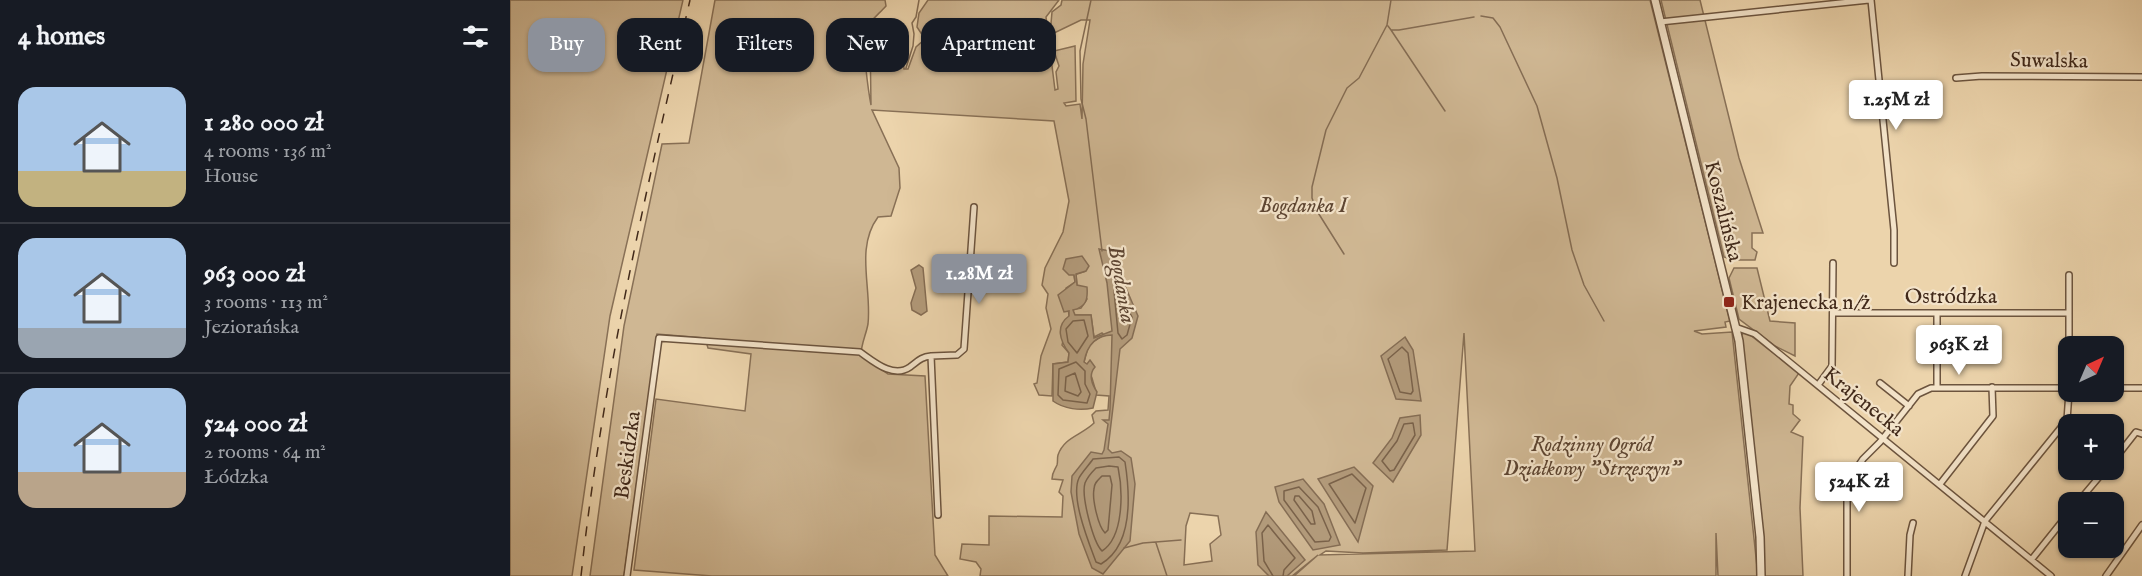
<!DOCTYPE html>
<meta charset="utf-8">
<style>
:root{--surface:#171b24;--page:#20242c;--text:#f1f3f6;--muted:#9ea1a6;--line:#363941;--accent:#8c9099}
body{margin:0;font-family:"IM FELL English",serif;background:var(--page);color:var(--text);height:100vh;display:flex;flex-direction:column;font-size:22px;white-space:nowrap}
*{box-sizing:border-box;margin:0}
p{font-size:20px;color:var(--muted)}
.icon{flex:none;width:33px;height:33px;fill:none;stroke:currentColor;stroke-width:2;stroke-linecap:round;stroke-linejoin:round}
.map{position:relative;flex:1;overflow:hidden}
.panel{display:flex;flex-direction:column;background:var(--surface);width:510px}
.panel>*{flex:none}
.hud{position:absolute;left:18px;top:18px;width:570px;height:54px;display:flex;gap:12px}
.needle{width:39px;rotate:44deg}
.tools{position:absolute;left:1548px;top:336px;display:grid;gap:12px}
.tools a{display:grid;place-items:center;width:66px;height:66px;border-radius:12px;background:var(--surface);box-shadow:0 2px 4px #0004;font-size:30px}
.price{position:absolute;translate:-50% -51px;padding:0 14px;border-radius:6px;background:#fff;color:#222;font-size:20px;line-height:39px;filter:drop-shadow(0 2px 3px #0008)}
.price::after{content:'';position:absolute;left:50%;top:36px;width:18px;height:14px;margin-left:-9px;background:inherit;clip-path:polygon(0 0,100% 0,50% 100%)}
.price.selected{background:var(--accent);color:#fff}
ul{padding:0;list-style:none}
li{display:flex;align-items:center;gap:18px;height:150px;padding:0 18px}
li+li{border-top:2px solid var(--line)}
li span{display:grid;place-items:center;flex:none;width:168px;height:120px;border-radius:18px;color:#555}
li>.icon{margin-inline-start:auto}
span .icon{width:72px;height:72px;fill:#fffc;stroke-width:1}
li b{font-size:26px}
h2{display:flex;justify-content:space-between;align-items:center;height:72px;padding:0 18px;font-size:26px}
.tag{padding:0 21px;border-radius:18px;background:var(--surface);box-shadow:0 2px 4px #0004;font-size:21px;line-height:54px}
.tag.selected{background:var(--accent);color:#fff}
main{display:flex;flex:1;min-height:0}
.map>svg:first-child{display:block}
</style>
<main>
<section class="panel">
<h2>4 homes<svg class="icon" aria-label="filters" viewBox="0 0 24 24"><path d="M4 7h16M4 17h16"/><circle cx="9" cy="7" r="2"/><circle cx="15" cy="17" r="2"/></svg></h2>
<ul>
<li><span style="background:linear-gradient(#a9c7e8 70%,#c2b280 0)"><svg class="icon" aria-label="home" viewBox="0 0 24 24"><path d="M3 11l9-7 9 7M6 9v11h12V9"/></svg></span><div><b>1 280 000 zł</b><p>4 rooms · 136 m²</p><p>House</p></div></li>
<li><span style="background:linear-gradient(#a9c7e8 75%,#9aa5b1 0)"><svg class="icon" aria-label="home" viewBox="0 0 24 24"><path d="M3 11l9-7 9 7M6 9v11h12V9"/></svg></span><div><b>963 000 zł</b><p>3 rooms · 113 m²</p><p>Jeziorańska</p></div></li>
<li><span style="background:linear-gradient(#a9c7e8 70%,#b9a48a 0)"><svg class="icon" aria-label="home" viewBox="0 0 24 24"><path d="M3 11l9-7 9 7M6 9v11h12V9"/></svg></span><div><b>524 000 zł</b><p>2 rooms · 64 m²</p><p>Łódzka</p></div></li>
</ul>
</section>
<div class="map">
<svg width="1632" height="576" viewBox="0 0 1632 576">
<rect width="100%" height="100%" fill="#ecd4ac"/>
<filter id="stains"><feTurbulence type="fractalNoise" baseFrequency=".00333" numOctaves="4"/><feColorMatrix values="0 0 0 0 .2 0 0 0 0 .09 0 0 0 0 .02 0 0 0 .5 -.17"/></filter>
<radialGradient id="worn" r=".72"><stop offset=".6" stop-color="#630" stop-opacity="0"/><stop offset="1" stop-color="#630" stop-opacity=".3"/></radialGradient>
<!-- green -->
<path fill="#cfb793" stroke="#887056" stroke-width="1.5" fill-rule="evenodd" d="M0,0H173L100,316L62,576H0Z
M205,0H375L376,6C370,13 358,22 355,31C351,39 359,95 361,105L360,37L392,40L394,69H398L406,47L415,39L407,27L409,13L418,0H549L536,17L545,90L548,89L546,72L549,66L544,51L565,46L566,101L554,103L556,106L570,104L572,119L573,64L580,20H571L540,35L542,12L551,5L552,0H1140L1220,321L1215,322L1216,327L1184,331L1192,334L1222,332L1248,576H1208L1206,533V576H784L808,555L782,576H470L471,569L466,562L450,559L452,544L479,545V516L552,517L553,496L549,492L553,480L542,479C542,472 545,470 547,465C548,462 547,458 548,455C554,437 572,435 584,423L582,415L586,411L598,410L599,396L586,395C585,386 580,369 574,362L579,344L594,335L592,333L584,337L581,315H565L562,310L571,308L577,299L567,285L566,274L576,271L564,275L565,282L556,288L559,316L552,345L559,353L558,362L543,364L542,396L529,395L524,384L527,383L531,356L541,329L536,308L538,294L532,285L535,268L553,232L559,201L544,121L362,110L389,168L390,188L381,216L368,217C345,248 362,288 358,324C356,335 351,344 351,355L378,374L415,376L425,555L438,576H202L124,570L146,399L235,411L241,354L198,348L195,338L147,334L114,576H80L114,326L152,144L179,143ZM954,333L965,551L810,555L816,551L853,553L937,550ZM680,513L708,516L711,535L700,544L702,561L674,565L676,526Z
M1151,0H1190L1229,158L1253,233H1242V248L1247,252L1245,260H1224L1214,257Z
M1224,268H1247L1260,321L1285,323V356L1265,346L1229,319L1219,278Z
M1235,331L1289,373L1280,386L1279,404L1283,405V414L1290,420L1281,432L1293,437L1290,508L1293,576H1254L1230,337Z"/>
<!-- water -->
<path fill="#b29a7a" stroke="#856d54" stroke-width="1.5" d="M589,249L600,251L628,316L622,338L610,349L598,449L602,453L611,451L621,458L625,484L620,541L593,574L582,568L569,534L561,492L562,476L581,452L592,454L594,450L598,424L593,420H599L600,409L602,335C585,335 577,346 574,362L577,364L580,360L585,367C578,375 582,384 587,392L583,408C570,411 554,409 543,401V364L558,362L559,353C550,341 545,326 559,316V311L554,312L548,295L565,282L564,275H559L553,269L556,259L572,256L579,266L576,271L566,274L567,285L577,287C578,300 576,307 563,310L565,315H581L584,338L602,331L597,283Z
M409,265L413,268L417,311L411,315L402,310L401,303L406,288L401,270Z
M895,337L903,350L911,401L886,399L871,356Z
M910,415L911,435L883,482L863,463L882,438L890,418Z
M844,467L863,486L848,542L808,479Z
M793,479L814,504L830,545L803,550L769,502L765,487Z
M756,512L795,560L777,576H759L748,565L746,532Z"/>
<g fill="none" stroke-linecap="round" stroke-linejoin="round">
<!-- shore -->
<path stroke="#7a624a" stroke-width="1.5" d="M607,288L622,317L617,335L612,339L608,333L604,291Z
M574,320L578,336L567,353L558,342L556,329L563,321Z
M892,347L898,353L903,391L901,394L890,392L878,359Z
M566,362L575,371V384L580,394L577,403L553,400L548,395L549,369Z
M565,373L571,392L568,396L555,391L556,377Z
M903,423L905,435L884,470L880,471L872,461L887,441L894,424Z
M609,457L615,462C620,494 623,545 591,564L586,562C579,543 560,497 569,478C572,472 579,465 583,459Z
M599,466L608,467C613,491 614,537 592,551C583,542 571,496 575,483C577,478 582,472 586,468Z
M842,474L856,488L845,523L819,484Z
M592,476H600L602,485L598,530L595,533C588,526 582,499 584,489C584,483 588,480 592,476Z
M789,487L808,507L821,537L819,541L805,542L774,500V491Z
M785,496H789L802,511L805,524H801L784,500Z
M763,576L754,561L752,533L758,525L785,558L774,570L773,576"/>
<!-- stream -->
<path stroke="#856d54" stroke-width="1.5" d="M581,0L570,51L571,99L576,119L592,251
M971,16L983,18L990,27L1027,106L1047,178L1062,250L1074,285L1094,321
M878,26L881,30H889L964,17
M881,30L935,111
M396,68L403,46L404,34L402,23L406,17L409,0
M834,254L807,211L802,198V187L816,130L837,88L849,78L877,25L881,0
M646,543L657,576
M614,548L633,543L671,540"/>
<!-- minor casing -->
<g stroke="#6c543e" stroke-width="8">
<path id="minor" d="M1361,0L1384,230V263
M1150,22L1359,0
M1446,78L1472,76L1632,77
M1323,313H1559
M1225,327L1245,334L1541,576
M1559,346V275
M421,356L447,355L454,349L464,207
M1370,383L1399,406
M1308,385L1322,366L1323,263
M1427,388V313
M1604,388H1632
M1604,460L1626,432L1632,434
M1430,484L1483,416L1482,387
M1568,502L1595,470
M1522,559L1558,514
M117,576L149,338L350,352C363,361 383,379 400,367C408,361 411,357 421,356L428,515
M1337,576V489L1340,478L1353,459L1370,442L1408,394L1421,388H1558
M1398,576L1400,535L1403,523
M1455,576L1475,521L1557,420L1559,392
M1596,576L1632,525"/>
</g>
<!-- tertiary casing -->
<g stroke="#6c543e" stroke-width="10">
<path id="tertiary" d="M1145,0L1229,341L1250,537L1251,576"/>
</g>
<!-- minor -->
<use href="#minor" stroke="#f3e3c9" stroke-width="5"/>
<!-- tertiary -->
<use href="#tertiary" stroke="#f3e3c9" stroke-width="7"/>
<!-- rail -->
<path stroke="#41291a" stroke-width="1.5" stroke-dasharray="10 10" stroke-linecap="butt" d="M71,576C92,381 136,191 180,0"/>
</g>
<!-- markers -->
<rect fill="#8f2418" stroke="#f3e3c9" stroke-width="2" x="1213" y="296" width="12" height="12" rx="3"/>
<g text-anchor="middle" stroke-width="4.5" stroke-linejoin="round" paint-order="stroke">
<!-- street labels -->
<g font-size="21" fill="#41291a" stroke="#f3e3c9">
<text transform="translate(1539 60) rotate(1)" y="7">Suwalska</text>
<text transform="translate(1214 211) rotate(76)" y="7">Koszalińska</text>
<text x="1441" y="303">Ostródzka</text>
<text transform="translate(1354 401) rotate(39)" y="7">Krajenecka</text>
<text transform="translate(117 455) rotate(-82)" y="7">Beskidzka</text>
</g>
<!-- park labels -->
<g font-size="21" font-style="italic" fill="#5d4532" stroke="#f3e3c9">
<text x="793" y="212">Bogdanka I</text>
<text x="1082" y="451">Rodzinny Ogród<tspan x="1082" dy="24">Działkowy "Strzeszyn"</tspan></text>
</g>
<!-- poi labels -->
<g font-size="21" fill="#41291a" stroke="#f3e3c9" text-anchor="start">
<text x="1231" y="309">Krajenecka n/ż</text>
</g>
<!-- water labels -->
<g font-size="22" font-style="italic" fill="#5d4532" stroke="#f3e3c9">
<text transform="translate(613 284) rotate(80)" y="8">Bogdanka</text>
</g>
</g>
<rect width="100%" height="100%" filter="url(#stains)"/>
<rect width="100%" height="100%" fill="url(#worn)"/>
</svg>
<div class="tools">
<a><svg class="needle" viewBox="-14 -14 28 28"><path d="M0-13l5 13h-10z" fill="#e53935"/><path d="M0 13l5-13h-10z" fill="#9ea1a6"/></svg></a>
<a>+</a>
<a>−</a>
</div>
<b class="price" style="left:1386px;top:131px">1.25M zł</b>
<b class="price selected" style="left:469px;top:305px">1.28M zł</b>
<b class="price" style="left:1449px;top:376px">963K zł</b>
<b class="price" style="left:1349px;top:513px">524K zł</b>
<div class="hud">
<a class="tag selected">Buy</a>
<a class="tag">Rent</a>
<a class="tag">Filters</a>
<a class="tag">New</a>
<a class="tag">Apartment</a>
</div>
</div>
</main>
